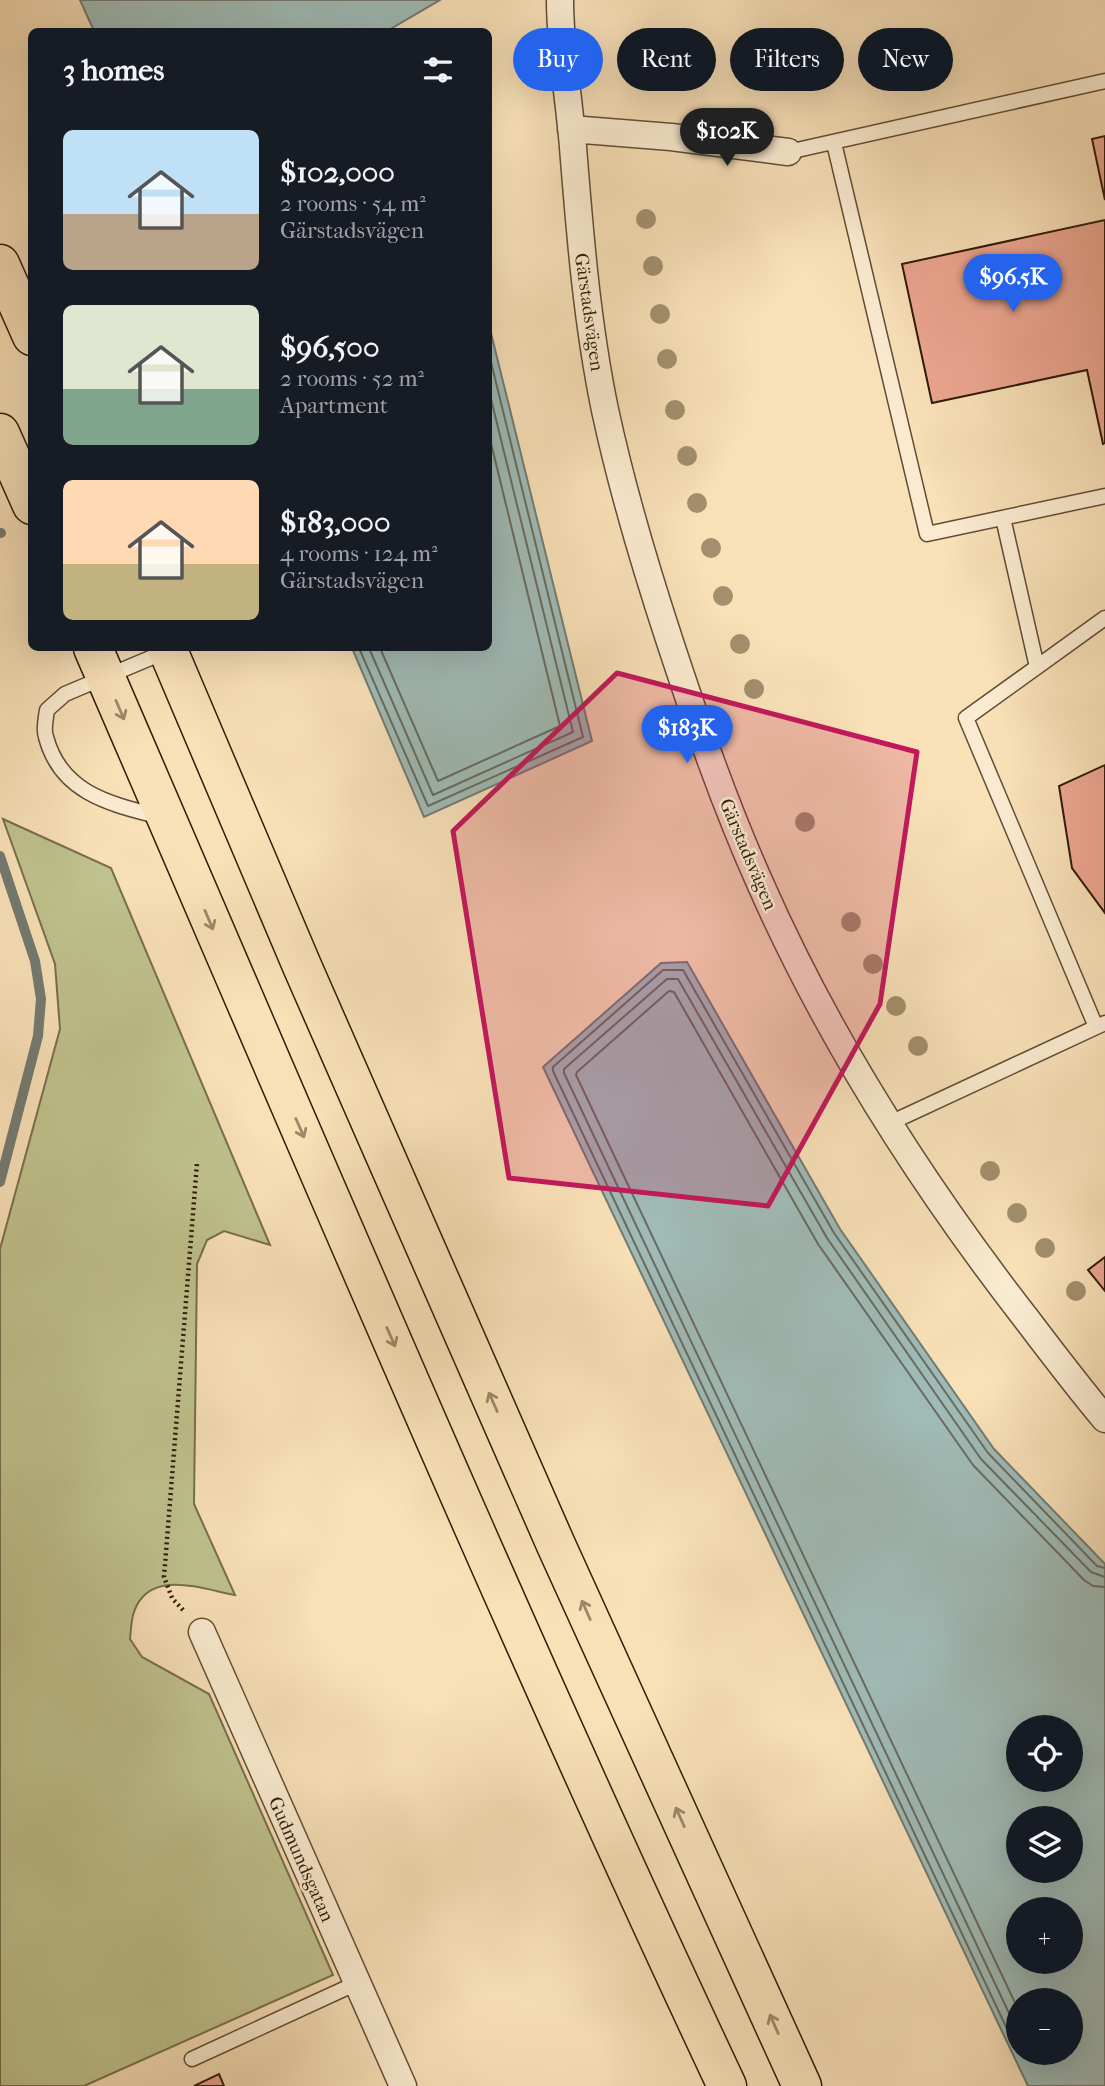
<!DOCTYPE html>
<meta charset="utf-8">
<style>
:root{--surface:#171b24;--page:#242831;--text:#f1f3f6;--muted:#9ea1a6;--accent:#2563eb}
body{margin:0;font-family:"IM FELL French Canon",serif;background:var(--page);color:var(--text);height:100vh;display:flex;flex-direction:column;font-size:26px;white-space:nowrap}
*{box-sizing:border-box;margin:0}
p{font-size:23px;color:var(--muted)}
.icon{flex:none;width:38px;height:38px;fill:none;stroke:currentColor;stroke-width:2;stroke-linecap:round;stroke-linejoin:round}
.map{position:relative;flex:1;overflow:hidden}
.sheet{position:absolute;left:28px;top:28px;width:464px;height:623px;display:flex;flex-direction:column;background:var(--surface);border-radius:10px;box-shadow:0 7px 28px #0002}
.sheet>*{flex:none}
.top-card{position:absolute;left:513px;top:28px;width:486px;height:63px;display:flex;gap:14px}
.tools{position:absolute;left:1006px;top:1715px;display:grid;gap:14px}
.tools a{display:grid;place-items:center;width:77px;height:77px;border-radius:50%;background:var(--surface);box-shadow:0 7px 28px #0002;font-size:35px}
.price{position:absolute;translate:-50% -60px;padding:0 16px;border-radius:24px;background:var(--accent);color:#fff;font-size:23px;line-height:46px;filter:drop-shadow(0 2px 4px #0008)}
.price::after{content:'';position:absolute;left:50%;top:42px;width:21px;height:16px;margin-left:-10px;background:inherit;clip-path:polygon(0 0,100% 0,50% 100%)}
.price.active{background:#222;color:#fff}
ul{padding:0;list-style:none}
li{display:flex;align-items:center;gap:21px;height:175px;padding:0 35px}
li span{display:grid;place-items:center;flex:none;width:196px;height:140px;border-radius:10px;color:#555}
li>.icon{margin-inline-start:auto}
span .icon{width:84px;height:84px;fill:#fffc;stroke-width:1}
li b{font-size:30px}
h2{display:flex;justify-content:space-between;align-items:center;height:84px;padding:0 35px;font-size:30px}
.pill{padding:0 24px;border-radius:32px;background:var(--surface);box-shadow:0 7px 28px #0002;font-size:24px;line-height:63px}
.pill.active{background:var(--accent);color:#fff}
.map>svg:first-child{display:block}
</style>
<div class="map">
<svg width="1105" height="2086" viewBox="0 0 1105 2086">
<rect width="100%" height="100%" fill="#f8e0b7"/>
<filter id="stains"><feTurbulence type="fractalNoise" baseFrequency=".00286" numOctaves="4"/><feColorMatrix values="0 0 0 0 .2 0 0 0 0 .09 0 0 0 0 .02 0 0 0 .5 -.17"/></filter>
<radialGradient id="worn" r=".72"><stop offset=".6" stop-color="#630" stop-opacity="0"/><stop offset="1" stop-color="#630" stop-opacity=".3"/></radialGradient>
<!-- green -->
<path fill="#bfc28d" stroke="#786e4c" stroke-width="2" d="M3,819L111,868L270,1245L224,1231L207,1240L197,1264L194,1504L235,1595C202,1589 149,1568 134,1612C131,1620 131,1630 130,1639L142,1657L209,1694L333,1975L84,2086H0V1249L60,1029L55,964Z"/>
<!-- water -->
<path fill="#a0bbb7" stroke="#737b72" stroke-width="2" fill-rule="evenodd" d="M80,0H440L387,31H94Z
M488,321L592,741L424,817L352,648H488Z
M687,962L840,1229L994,1449L1105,1564V2086H1028L543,1067L661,963ZM1018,1727H1071V1780H1018ZM1071,1818V1871H1018V1818ZM1018,1909H1071V1962H1018ZM1018,2000H1071V2053H1018Z"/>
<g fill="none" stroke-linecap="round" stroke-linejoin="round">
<!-- shore -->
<path stroke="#686b60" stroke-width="2" d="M359,648L428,806L583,737L488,350
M369,648L433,795L573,732L488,387
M380,648L438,781L560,726L488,431
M1018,2009L576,1075L577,1072L669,991L674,992L818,1244L973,1465L1084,1580L1093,1586L1105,1587
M1018,2032L564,1073V1069L667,979H678L827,1238L981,1459L1091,1572L1105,1577
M1018,2052L553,1071V1067L663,970H683L834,1233L988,1453L1097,1566L1105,1568"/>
<!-- stream -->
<path stroke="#737b72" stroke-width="10" d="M0,533H1
M0,856L35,961L41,999L38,1036L0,1182"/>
</g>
<!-- building -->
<path fill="#eca690" stroke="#301b0a" stroke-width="2" d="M1105,136V200L1092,139Z
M1105,220V443L1103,444L1087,370L932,403L902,264Z
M1105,765V913L1072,868L1059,786Z
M1105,1257V1291L1088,1270Z
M219,2074L224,2086H194Z"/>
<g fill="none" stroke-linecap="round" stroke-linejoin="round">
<!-- service casing -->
<g stroke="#624c35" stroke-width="17">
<path id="service" d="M834,143L927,534L1105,496
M788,152L1105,81
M1003,518L1037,667
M161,817C111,804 61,794 46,737C43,729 46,718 47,710L65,694L167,651
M1096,1027L966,718L1105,618
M890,1123L1105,1023
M192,2059L357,1983"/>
</g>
<!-- minor casing -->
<g stroke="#624c35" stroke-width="29">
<path id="minor" d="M560,0C560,49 569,98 573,147C580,235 587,323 605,410C622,489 645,566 670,642C697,724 725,805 760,883C829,1040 923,1186 1028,1321C1053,1354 1078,1387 1105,1419
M571,129L671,137L788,152
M202,1632L403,2086"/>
</g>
<!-- motorway casing -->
<g stroke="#301b0a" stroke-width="41">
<path id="motorway" d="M0,264L32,336
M0,433L32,505
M93,648C301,1128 504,1612 727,2086
M167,648L302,966L556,1545L802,2086"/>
</g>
<!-- path -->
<path stroke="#301b0a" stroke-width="4.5" stroke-dasharray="2 3.5" stroke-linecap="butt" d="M183,1610L172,1598L164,1577L197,1163"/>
<!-- service -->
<use href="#service" stroke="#faebd0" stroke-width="14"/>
<!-- minor -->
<use href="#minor" stroke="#faebd0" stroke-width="26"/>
<!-- motorway -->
<use href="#motorway" stroke="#f8e0b7" stroke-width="38"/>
</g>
<!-- trees -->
<g fill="#a28f6d">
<circle cx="627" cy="57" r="10"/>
<circle cx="646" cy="219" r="10"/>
<circle cx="653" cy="266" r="10"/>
<circle cx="660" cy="314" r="10"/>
<circle cx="667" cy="359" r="10"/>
<circle cx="675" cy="410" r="10"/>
<circle cx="687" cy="456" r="10"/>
<circle cx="697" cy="503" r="10"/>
<circle cx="711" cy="548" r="10"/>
<circle cx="723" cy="596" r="10"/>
<circle cx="740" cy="644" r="10"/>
<circle cx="754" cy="689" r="10"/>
<circle cx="805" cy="822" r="10"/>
<circle cx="851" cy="922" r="10"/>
<circle cx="873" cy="964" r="10"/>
<circle cx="896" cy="1006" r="10"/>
<circle cx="918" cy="1046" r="10"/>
<circle cx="990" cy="1171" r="10"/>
<circle cx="1017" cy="1213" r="10"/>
<circle cx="1045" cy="1248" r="10"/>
<circle cx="1076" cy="1291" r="10"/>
</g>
<!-- one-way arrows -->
<defs><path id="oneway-shaft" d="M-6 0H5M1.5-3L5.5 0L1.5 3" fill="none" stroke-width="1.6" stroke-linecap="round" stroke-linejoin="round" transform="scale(1.75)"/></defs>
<g stroke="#9e8769">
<use href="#oneway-shaft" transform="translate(120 710) rotate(67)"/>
<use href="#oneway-shaft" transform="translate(209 920) rotate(67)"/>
<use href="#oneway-shaft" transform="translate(300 1128) rotate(66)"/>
<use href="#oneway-shaft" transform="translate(391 1337) rotate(66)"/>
<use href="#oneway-shaft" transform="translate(493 1402) rotate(-114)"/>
<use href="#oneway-shaft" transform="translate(586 1610) rotate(-114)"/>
<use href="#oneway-shaft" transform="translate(680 1817) rotate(-114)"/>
<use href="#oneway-shaft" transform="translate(774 2024) rotate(-114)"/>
</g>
<!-- marked area -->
<path fill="#c2185b" fill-opacity="0.2" stroke="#c2185b" stroke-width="5" stroke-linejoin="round" d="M617,673L917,752L880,1004L768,1206L509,1178L453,831Z"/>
<g text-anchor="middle" stroke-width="5" stroke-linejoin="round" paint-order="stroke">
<!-- street labels -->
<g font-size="19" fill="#301b0a" stroke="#faebd0">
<text transform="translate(590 312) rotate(82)" y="7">Gärstadsvägen</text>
<text transform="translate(749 854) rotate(67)" y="7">Gärstadsvägen</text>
<text transform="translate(302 1859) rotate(66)" y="7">Gudmundsgatan</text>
</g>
</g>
<rect width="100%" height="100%" filter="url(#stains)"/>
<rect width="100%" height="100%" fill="url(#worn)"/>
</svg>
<div class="tools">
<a><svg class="icon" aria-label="locate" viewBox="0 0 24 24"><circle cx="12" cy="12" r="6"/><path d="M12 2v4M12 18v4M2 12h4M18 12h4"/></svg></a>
<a><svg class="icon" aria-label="layers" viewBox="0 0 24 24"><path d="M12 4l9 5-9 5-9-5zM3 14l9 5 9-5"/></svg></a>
<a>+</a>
<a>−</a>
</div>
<b class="price active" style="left:727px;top:168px">$102K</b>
<b class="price" style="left:1013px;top:314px">$96.5K</b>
<b class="price" style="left:687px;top:765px">$183K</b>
<div class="top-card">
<a class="pill active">Buy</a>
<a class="pill">Rent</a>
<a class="pill">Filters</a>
<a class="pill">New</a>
</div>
<section class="sheet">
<h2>3 homes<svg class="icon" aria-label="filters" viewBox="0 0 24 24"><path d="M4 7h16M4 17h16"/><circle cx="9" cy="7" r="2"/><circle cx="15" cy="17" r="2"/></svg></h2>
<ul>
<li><span style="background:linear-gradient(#bfe0f5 60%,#b9a48a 0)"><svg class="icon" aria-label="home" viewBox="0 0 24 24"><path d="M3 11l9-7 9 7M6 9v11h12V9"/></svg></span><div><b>$102,000</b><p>2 rooms · 54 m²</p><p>Gärstadsvägen</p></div></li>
<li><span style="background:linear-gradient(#dfe7d0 60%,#7fa58c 0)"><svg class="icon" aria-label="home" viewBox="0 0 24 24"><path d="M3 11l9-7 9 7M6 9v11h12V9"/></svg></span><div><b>$96,500</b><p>2 rooms · 52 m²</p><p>Apartment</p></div></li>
<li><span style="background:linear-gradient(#ffd9b3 60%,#c2b280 0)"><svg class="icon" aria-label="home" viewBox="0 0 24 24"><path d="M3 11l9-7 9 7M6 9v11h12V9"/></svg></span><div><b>$183,000</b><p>4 rooms · 124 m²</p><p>Gärstadsvägen</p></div></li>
</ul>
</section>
</div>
